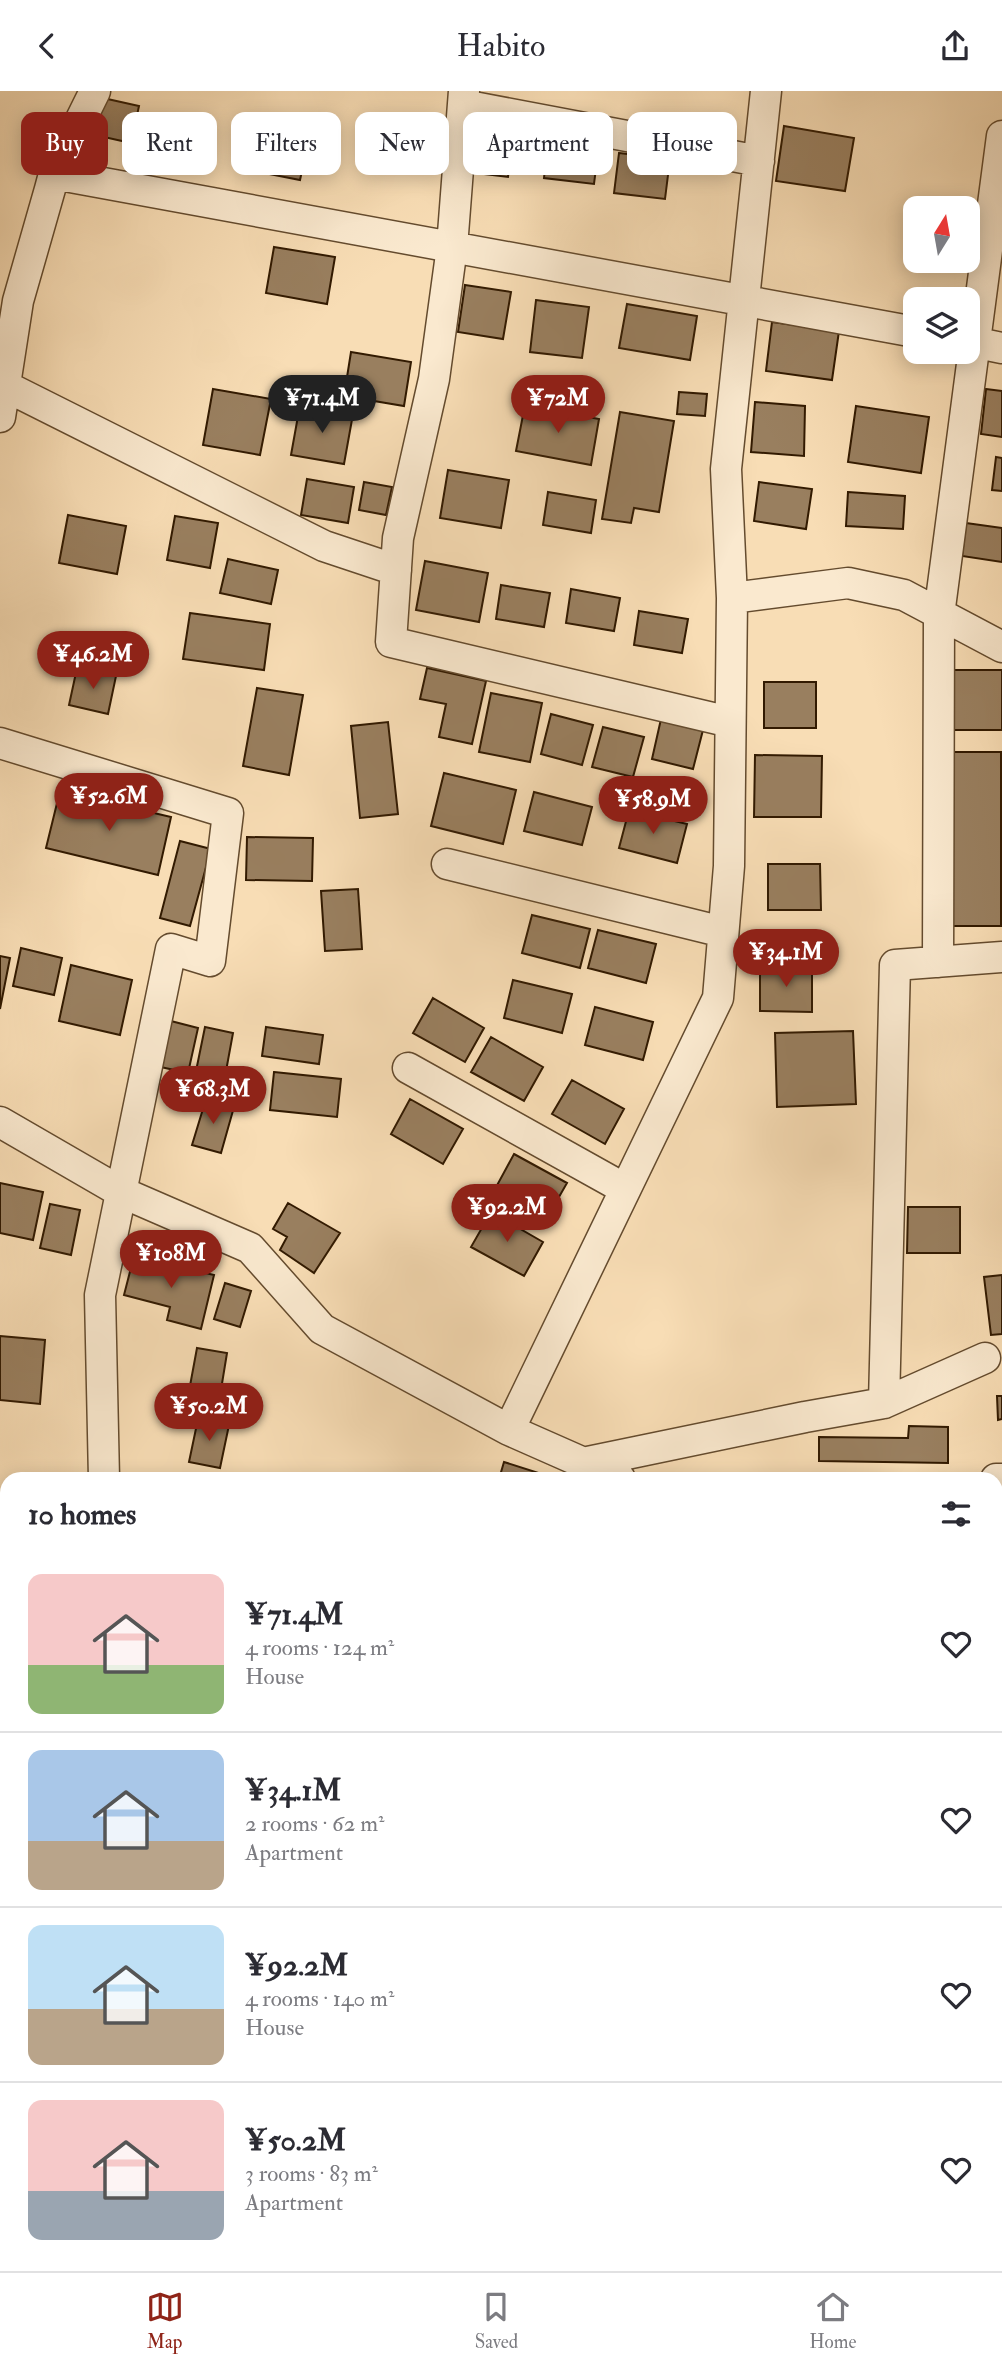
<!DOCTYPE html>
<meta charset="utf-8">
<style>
:root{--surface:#fff;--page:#f7f7f7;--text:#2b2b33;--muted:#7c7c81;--line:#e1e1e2;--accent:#8f2418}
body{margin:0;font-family:"IM FELL Double Pica",serif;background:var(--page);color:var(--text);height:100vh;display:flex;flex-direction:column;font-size:26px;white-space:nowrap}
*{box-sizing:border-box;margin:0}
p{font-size:23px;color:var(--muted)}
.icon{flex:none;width:38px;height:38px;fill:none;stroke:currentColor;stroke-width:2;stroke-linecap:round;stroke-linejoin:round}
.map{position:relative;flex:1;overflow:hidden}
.drawer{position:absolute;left:0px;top:1381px;width:1003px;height:800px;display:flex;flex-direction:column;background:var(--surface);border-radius:21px 21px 0 0;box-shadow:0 4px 18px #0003}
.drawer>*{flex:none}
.guide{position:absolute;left:21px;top:21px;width:961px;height:63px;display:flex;gap:14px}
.needle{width:46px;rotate:11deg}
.buttons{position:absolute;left:903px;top:105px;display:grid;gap:14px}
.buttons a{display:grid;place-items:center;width:77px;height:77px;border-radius:14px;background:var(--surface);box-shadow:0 4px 18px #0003;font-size:35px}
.price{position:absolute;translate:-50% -60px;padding:0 16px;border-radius:24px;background:var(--accent);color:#fff;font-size:23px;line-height:46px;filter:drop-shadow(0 2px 4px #0008)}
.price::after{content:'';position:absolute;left:50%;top:42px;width:21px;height:16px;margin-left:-10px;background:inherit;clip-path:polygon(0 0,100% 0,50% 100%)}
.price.on{background:#222;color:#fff}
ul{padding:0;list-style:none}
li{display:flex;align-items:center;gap:21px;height:175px;padding:0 28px}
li+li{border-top:2px solid var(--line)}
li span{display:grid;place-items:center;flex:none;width:196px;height:140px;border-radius:14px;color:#555}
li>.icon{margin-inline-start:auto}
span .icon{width:84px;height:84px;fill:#fffc;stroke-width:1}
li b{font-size:30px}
h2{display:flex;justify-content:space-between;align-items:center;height:84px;padding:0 28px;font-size:30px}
.pill{padding:0 24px;border-radius:14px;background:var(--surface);box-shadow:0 4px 18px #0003;font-size:24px;line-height:63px}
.pill.on{background:var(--accent);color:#fff}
header{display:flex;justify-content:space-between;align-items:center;height:91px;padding:0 28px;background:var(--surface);font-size:32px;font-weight:600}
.tab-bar{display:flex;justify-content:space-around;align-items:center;height:98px;border-top:2px solid var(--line);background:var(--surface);font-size:19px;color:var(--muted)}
.tab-bar a{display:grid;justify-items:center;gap:4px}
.tab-bar .on{color:var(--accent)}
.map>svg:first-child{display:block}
</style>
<header><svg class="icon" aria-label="back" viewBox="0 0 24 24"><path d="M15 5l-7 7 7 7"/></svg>Habito<svg class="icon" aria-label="share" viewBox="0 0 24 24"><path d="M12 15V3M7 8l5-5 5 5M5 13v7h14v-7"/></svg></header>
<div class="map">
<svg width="1002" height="2180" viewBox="0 0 1002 2180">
<rect width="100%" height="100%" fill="#f8ddb5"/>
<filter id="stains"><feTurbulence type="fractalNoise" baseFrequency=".00286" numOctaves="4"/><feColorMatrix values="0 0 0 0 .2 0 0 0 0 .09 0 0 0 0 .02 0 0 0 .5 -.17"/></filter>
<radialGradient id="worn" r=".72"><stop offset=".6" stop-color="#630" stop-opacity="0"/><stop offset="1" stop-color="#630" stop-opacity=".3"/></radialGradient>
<!-- building -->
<path fill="#997f5f" stroke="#321a01" stroke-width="2" d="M103,7L139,15L131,52L95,44Z
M784,35L854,47L845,100L776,90Z
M463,40L513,47L508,86L458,80Z
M272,45L308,52L300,89L264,82Z
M548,48L599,54L594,93L544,87Z
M619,62L670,68L665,108L614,102Z
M274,156L335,166L327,213L266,202Z
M465,194L511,201L503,248L458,241Z
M536,209L589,216L582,267L530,261Z
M627,213L697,225L690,269L619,257Z
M772,231L839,240L832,289L766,280Z
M351,261L411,271L404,315L344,305Z
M213,298L271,308L260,364L203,354Z
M986,298L1002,300V346L981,343Z
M679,301L707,303L705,325L677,323Z
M755,311L805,315L804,365L751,361Z
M300,314L353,323L344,373L291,364Z
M525,314L599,328L591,374L516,360Z
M856,315L929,326L921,382L848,371Z
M620,321L674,330L659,421L634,417L631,432L602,428Z
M996,366L1002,367V400L992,399Z
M448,379L509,389L501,437L440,427Z
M307,388L354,396L348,432L301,424Z
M364,391L392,396L386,424L359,419Z
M759,391L812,398L806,438L754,430Z
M548,401L596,409L591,442L543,434Z
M848,401L905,405L903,438L846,435Z
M68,424L126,435L117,483L59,472Z
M175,425L218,432L210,477L167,469Z
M966,432L1002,437V471L962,465Z
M228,468L278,479L271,513L220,502Z
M425,470L488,482L479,531L416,519Z
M501,494L550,502L544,536L496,528Z
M571,498L620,507L614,540L566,532Z
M639,520L688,528L682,562L634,554Z
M190,522L270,533L264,579L183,568Z
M77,577L116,585L108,623L69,614Z
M427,577L486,590L472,653L439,646L446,613L420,608Z
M952,579H1002V639H951Z
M764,591H816V637H764Z
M257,597L303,604L289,684L243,675Z
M491,602L542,612L530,671L479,661Z
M551,623L593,634L582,674L541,663Z
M661,628L703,639L693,678L652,668Z
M388,631L398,723L360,727L351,635Z
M603,636L644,646L633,686L592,676Z
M951,661H1001V835H951Z
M755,664L822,665L821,726H754Z
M444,682L516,699L503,753L431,735Z
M60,700L171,726L158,784L46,757Z
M534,701L592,716L582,754L524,740Z
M629,719L687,733L677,772L619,757Z
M247,746L313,747L312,790L246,789Z
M180,750L211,758L190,835L160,827Z
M768,773H820L821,819H768Z
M358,798L362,858L325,860L321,800Z
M532,824L590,838L580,877L522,862Z
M598,839L656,853L646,892L588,877Z
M21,857L62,867L54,904L13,895Z
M0,865L10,867L0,918Z
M71,874L132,889L120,944L59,930Z
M760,874L812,875V921L760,920Z
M513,889L572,903L562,942L504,927Z
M433,907L484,937L465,971L413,942Z
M595,916L653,931L643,969L585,954Z
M167,929L198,937L188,982L156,975Z
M205,936L233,942L224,991L195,985Z
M266,936L323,944L319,973L262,965Z
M853,940L856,1013L777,1016L775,942Z
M491,946L543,976L524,1010L471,981Z
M274,981L341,988L337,1026L270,1019Z
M572,989L624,1018L605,1053L552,1023Z
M206,1008L234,1016L221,1062L192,1054Z
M410,1008L463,1038L443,1073L391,1043Z
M514,1063L567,1092L547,1127L495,1098Z
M0,1092L43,1101L33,1149L0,1142Z
M288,1112L340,1142L314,1182L280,1159L287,1146L273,1138Z
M50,1113L80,1119L71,1164L40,1157Z
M908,1116H960V1162H907Z
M491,1121L543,1151L524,1185L471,1156Z
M134,1165L214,1184L201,1238L167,1229L170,1216L124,1204Z
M1002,1184V1243L991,1244L984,1186Z
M225,1192L251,1200L240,1236L214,1228Z
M0,1245L45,1249L40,1313L0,1309Z
M197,1257L227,1262L218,1317L187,1311Z
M997,1305H1002V1328L998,1329Z
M198,1328L229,1334L220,1377L189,1371Z
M909,1335L948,1336V1372L819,1370V1346L908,1347Z
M504,1371L551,1386V1388H499Z
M0,1430L7,1431V1483L0,1482Z
M0,1606L7,1607V1653L0,1652Z
M6,1663L7,1664V1711L0,1710Z"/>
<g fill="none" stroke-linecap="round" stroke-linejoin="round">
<!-- minor casing -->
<g stroke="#644b2e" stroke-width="33">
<path id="minor" d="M464,0L452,156L434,288L398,447L391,551L730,631
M463,14L759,70
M54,83L915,241
M968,250L1002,257
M5,295L324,455L396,479
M0,326L18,210L50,98L54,83L95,0
M732,507L848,492L904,504L1002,556
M0,652L228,722L210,870L171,858L100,1204L104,1388
M447,773L723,841
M938,871L939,524L1002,45
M408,977L625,1098
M0,1031L121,1101L250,1157L322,1238L509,1339L620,1388
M884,1312L895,874L1002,866
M509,1339L718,907L729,775L732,507L726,378L766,0
M583,1372L805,1326L884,1312L985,1267
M996,1388H1002
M0,1583L7,1586
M0,1939L7,1941
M996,1964H1002
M10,2174V2180"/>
</g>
<!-- minor -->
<use href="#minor" stroke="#fae9cf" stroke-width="30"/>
</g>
<rect width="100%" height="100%" filter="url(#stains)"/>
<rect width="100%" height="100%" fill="url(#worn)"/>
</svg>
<div class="buttons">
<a><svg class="needle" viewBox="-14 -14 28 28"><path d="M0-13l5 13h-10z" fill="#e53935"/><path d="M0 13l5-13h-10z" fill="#7c7c81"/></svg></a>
<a><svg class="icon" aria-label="layers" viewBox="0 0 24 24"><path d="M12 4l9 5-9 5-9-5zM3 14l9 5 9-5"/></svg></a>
</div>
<b class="price on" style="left:322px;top:344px">¥71.4M</b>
<b class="price" style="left:558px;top:344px">¥72M</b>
<b class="price" style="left:93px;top:600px">¥46.2M</b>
<b class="price" style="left:109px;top:742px">¥52.6M</b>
<b class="price" style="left:653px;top:745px">¥58.9M</b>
<b class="price" style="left:786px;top:898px">¥34.1M</b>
<b class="price" style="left:213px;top:1035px">¥68.3M</b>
<b class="price" style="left:507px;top:1153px">¥92.2M</b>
<b class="price" style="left:171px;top:1199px">¥108M</b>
<b class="price" style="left:209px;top:1352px">¥50.2M</b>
<div class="guide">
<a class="pill on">Buy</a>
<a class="pill">Rent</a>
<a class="pill">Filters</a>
<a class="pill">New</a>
<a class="pill">Apartment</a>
<a class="pill">House</a>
</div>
<section class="drawer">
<h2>10 homes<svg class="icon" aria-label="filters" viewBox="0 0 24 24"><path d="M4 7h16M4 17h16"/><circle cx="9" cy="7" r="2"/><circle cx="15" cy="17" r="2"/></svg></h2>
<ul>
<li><span style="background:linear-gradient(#f6c9c9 65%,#8fb573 0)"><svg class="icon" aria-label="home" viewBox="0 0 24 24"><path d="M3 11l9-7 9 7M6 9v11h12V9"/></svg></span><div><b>¥71.4M</b><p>4 rooms · 124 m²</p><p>House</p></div><svg class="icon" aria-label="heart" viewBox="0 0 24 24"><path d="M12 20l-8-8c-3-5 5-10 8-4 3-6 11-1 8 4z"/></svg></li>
<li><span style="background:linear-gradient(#a9c7e8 65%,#b9a48a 0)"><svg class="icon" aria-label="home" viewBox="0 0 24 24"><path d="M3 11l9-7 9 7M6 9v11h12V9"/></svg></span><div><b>¥34.1M</b><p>2 rooms · 62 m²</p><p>Apartment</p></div><svg class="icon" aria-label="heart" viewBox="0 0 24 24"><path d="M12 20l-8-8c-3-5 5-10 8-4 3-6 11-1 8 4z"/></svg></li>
<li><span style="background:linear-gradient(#bfe0f5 60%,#b9a48a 0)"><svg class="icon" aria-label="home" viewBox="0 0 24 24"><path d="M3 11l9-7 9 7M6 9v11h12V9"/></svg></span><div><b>¥92.2M</b><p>4 rooms · 140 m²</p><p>House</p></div><svg class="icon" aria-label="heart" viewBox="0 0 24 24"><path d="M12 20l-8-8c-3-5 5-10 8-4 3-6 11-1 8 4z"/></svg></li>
<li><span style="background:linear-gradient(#f6c9c9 65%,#9aa5b1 0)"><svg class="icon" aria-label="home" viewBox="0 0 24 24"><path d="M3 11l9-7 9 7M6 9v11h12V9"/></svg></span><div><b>¥50.2M</b><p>3 rooms · 83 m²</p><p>Apartment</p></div><svg class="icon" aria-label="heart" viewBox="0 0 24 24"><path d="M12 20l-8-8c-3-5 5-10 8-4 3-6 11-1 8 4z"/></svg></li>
</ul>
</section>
</div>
<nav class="tab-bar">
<a class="on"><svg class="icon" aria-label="map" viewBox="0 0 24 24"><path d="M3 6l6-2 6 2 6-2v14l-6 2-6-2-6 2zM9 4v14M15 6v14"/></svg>Map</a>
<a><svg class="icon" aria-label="saved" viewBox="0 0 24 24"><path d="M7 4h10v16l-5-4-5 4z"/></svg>Saved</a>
<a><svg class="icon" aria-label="home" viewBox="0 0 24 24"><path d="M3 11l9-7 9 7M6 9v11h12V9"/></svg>Home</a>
</nav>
